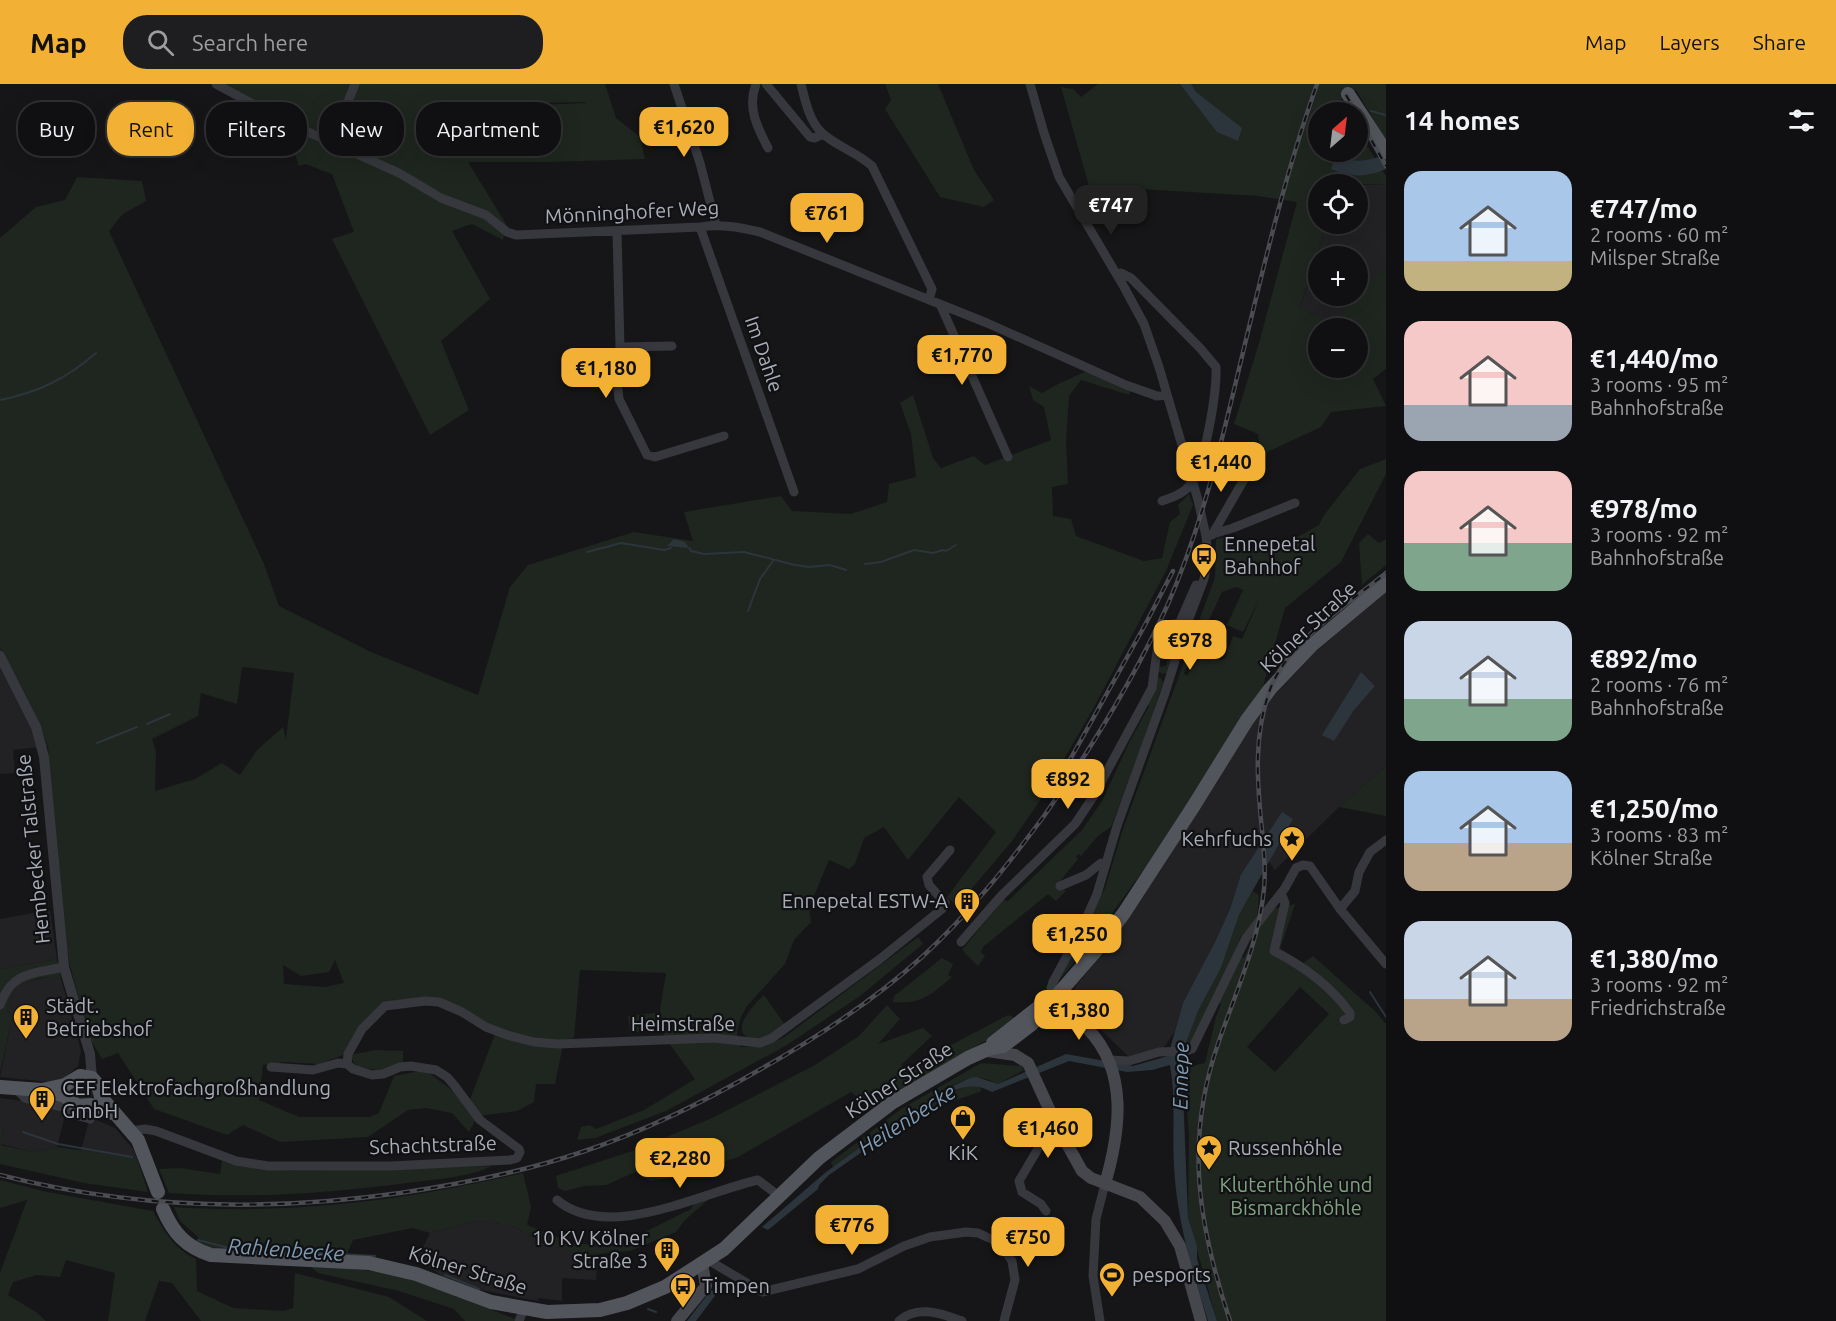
<!DOCTYPE html>
<meta charset="utf-8">
<style>
:root{--surface:#101012;--page:#1e1e20;--text:#f1f3f6;--muted:#9c9d9f;--line:#303032;--accent:#f2b134}
body{margin:0;font-family:Ubuntu,sans-serif;background:var(--page);color:var(--text);height:100vh;display:flex;flex-direction:column;font-size:22px;white-space:nowrap}
*{box-sizing:border-box;margin:0}
p{font-size:20px;color:var(--muted)}
.icon{flex:none;width:33px;height:33px;fill:none;stroke:currentColor;stroke-width:2;stroke-linecap:round;stroke-linejoin:round}
.map{position:relative;flex:1;overflow:hidden}
.sheet{display:flex;flex-direction:column;background:var(--surface);width:450px}
.sheet>*{flex:none}
.guide{position:absolute;left:18px;top:18px;width:570px;height:54px;display:flex;gap:12px}
.needle{width:39px;rotate:28deg}
.tools{position:absolute;left:1308px;top:18px;display:grid;gap:12px}
.tools a{display:grid;place-items:center;width:60px;height:60px;border-radius:50%;background:var(--surface);box-shadow:0 6px 24px #0002,0 0 0 2px var(--line);font-size:30px}
.price{position:absolute;translate:-50% -51px;padding:0 14px;border-radius:12px;background:var(--accent);color:#111;font-size:20px;line-height:39px;filter:drop-shadow(0 2px 3px #0008)}
.price::after{content:'';position:absolute;left:50%;top:36px;width:18px;height:14px;margin-left:-9px;background:inherit;clip-path:polygon(0 0,100% 0,50% 100%)}
.price.active{background:#222;color:#fff}
ul{padding:0;list-style:none}
li{display:flex;align-items:center;gap:18px;height:150px;padding:0 18px}
li span{display:grid;place-items:center;flex:none;width:168px;height:120px;border-radius:18px;color:#555}
li>.icon{margin-inline-start:auto}
span .icon{width:72px;height:72px;fill:#fffc;stroke-width:1}
li b{font-size:26px}
h2{display:flex;justify-content:space-between;align-items:center;height:72px;padding:0 18px;font-size:26px}
.tag{padding:0 21px;border-radius:24px;background:var(--surface);box-shadow:0 6px 24px #0002,0 0 0 2px var(--line);font-size:21px;line-height:54px}
.tag.active{background:var(--accent);color:#111}
header{display:flex;align-items:center;gap:36px;box-sizing:border-box;height:84px;padding:0 30px;background:var(--accent);color:#111}
header strong{font-size:28px}
nav{display:flex;gap:33px;margin-inline-start:auto;font-size:21px}
.search{width:420px;height:54px;background:var(--page);display:flex;align-items:center;gap:15px;box-sizing:border-box;padding:0 21px;border-radius:24px;color:var(--muted);font-size:22px}
main{display:flex;flex:1;min-height:0}
.map>svg:first-child{display:block}
</style>
<header>
<strong>Map</strong>
<div class="search"><svg class="icon" aria-label="search" viewBox="0 0 24 24"><circle cx="10" cy="10" r="6"/><path d="M15 15l6 6"/></svg>Search here</div>
<nav><a>Map</a><a>Layers</a><a>Share</a></nav>
</header>
<main>
<div class="map">
<svg width="1386" height="1237" viewBox="0 0 1386 1237">
<rect width="100%" height="100%" fill="#161618"/>
<!-- built -->
<path fill="#222225" d="M1386,100V185L1358,210V172H1318V212H1357L1334,242L1300,224L1327,140H1358V101Z
M1386,507V682L1339,723L1275,786L1258,764L1241,790L1230,825L1200,890L1183,919L1175,947L1162,966L1131,975L1101,946L1074,915L1075,903L1111,859L1161,785L1252,639L1273,613L1316,567Z
M0,563L30,619L48,662L13,666L15,689L0,690Z
M50,826L57,875L0,885V835Z
M54,892L61,895L81,967L78,982L64,995L48,998L0,993L12,934L7,926L16,903L29,897Z
M0,1014L67,1023L57,1063L33,1068L1,1060L3,1047L0,1045Z
M90,1033L115,1044L133,1065L137,1074L81,1067Z
M479,1136L517,1143L525,1150L573,1168L598,1170L596,1196L562,1194V1217L539,1214L538,1217L481,1206L442,1192L417,1175L430,1149Z"/>
<!-- green -->
<path fill="#1e261f" fill-rule="evenodd" d="M225,0H605L616,34L640,53L645,75L549,78H468L506,140L503,156L472,140L452,147L490,215L441,257L469,326L430,351L332,155L354,148L332,90L305,80L299,82L292,60L307,52L295,38ZM532,19L586,18V19L490,23Z
M885,0H938L974,86L994,116L984,123L940,113L885,25L891,16Z
M1098,0H1386V57L1356,6L1339,17L1346,28H1318V68H1358V47L1386,92V100H1318V140H1327L1300,223L1334,242L1362,204L1386,185V285L1373,295L1386,322L1331,328L1321,343L1261,371L1258,350L1234,340L1259,259L1297,118L1258,112L1089,102L1061,3L1073,5L1081,13ZM1318,244H1358V284H1318Z
M77,93L142,97L146,117L123,130L109,147L264,480L279,522L371,568L478,611L510,503L528,481L634,448L693,457L684,428L781,412L792,427L851,430L887,418L889,400L916,393L911,350L900,319L913,311L933,374L941,384L974,372L985,381L1051,356L1044,323L1033,316L1029,302L1042,309L1058,300L1087,287L1132,303L1129,311L1081,296L1069,312L1066,357L1068,400L1052,403L1053,432L1071,435L1076,452L1144,477L1162,474L1170,438L1180,430L1178,421L1189,410L1193,421L1166,487L1092,627L1039,718L1012,757L957,822L947,813L996,748L959,713L908,776L884,743L864,754L855,780L849,785L829,776L809,824L811,838L794,856L785,880L747,922L741,933L737,947L740,963L763,962L783,954L918,853L923,860L860,912L787,961L666,1027L595,1054L577,1056L581,1043L590,1041L596,1045L644,1026L695,995L664,952L660,925L666,889L580,886L574,954L564,956L555,1000H536L534,1018L517,1027L479,1032L469,1018L497,945L439,916L383,920L355,950L343,971L319,980L283,978L263,981L259,1016L299,1033H370L379,1029L394,992L425,986L453,1007L476,1035L469,1048L452,1029L426,1024L408,1026L368,1053L280,1058L243,1041L227,1051L154,1025L118,969L102,975L90,955L69,878L57,788L48,662L30,619L0,563V154L36,123L65,116ZM242,583L294,589L286,655L283,643L257,666L240,691L222,679L195,695L155,707L156,668L152,655L198,632L201,609L237,620ZM335,876L344,899L325,903L284,900L283,881L301,892L329,888Z
M1386,375V390L1341,478L1285,524L1262,606L1166,755L1097,850L1061,894L1105,804L1123,745L1215,493L1216,455L1227,453L1242,469L1254,464L1281,462L1319,441L1324,431L1360,385ZM1236,503L1243,506L1227,541L1243,548L1260,514L1242,555L1233,552L1225,574L1221,576C1198,569 1199,574 1187,592L1184,589L1222,508Z
M1368,450L1379,459L1386,455V481L1362,501L1359,459Z
M1167,564C1173,572 1170,580 1167,589L1163,590L1159,588V583L1166,582L1168,571L1162,570Z
M1158,593L1161,594L1163,599L1158,614L1139,672L1111,743L1098,752L1081,772L1078,770L1076,773L1078,775L1057,801L1066,807L1056,817L1048,810L983,863L981,868L985,872L978,882L962,866L1004,815L1007,818L1082,746L1102,717L1129,659L1149,622L1148,621Z
M1386,682V732L1339,723Z
M1253,807L1259,811L1257,835L1240,854L1235,869L1244,874L1258,845L1273,825L1295,820L1279,868L1302,880L1313,872L1375,927L1386,940V1237H1217L1188,1134L1189,1051L1184,984L1205,979L1216,933L1221,920L1215,915L1192,960L1184,964L1199,925L1221,884L1239,831ZM1300,903L1329,930L1275,988L1247,963Z
M942,874L953,880L948,891L952,893C932,910 921,921 893,918L894,912Z
M57,875L61,895C47,889 28,897 16,903L7,926L12,934L0,989V885Z
M764,911L785,941C778,945 771,951 764,954C759,956 754,956 749,954C729,946 756,918 764,911Z
M887,921L900,935L878,960L923,944L932,952L901,981L909,990L930,972L1008,931L1016,934L994,952L882,1016L865,1019L851,1008L738,1073L680,1092L651,1097L635,1088L606,1101L584,1102L565,1107L558,1104L556,1092L635,1066L710,1035L815,981L859,952Z
M655,929L658,946L630,949L628,932Z
M376,966L403,967V980L380,987L356,982L350,971Z
M981,979L1021,982L1024,986L998,1000L986,995L970,994L946,1004L833,1083L831,1078L901,1025Z
M73 1007a10 10 0 1 1 20 0a10 10 0 1 1-20 0Z
M970,1001L979,1002L982,1007L928,1026V1023L942,1012Z
M0,1045L3,1046L1,1061L33,1068L57,1063L137,1074L148,1108L84,1099L0,1080Z
M222,1077L243,1083L245,1082L292,1087L491,1082C473,1093 436,1095 415,1098C333,1109 252,1115 169,1109L159,1085L180,1084L220,1090Z
M523,1089L531,1123L527,1141L574,1160H586L605,1163L638,1157L641,1150L691,1125L694,1120L709,1115L685,1136L676,1148L630,1167L598,1170L573,1168L538,1157V1154L525,1150L517,1143L479,1136L430,1149L413,1144L353,1156L347,1170L219,1166L197,1159L198,1153L180,1137L174,1123C290,1131 409,1116 523,1089Z
M0,1096L47,1108L153,1127C164,1147 174,1165 196,1175L197,1207L233,1224L283,1227L293,1224L295,1189L389,1213L427,1237H201L172,1199L159,1197L145,1237H108L115,1189L66,1176L60,1193L37,1191L13,1198L8,1211L36,1228L46,1237H0V1189L27,1116L0,1124Z
M314,1180L402,1191L515,1235L514,1237H465L454,1225L399,1207L318,1189L312,1184Z"/>
<!-- water -->
<path fill="#2c353c" d="M1180,0H1191L1196,8L1242,44L1238,57L1217,48Z
M1386,70V85C1366,94 1350,93 1331,85L1336,72C1355,79 1367,78 1386,70Z
M674,455L685,458L689,464L667,462Z
M1361,588L1375,602L1354,626L1334,657L1322,651Z
M1282,728L1293,735L1239,831L1221,884L1199,925L1184,964L1182,983L1188,1134L1197,1162V1175L1217,1237H1208C1192,1185 1177,1137 1174,1083C1172,1049 1176,1015 1170,981L1152,986L1127,988L1069,977L992,1008C974,998 960,1003 942,1012L829,1091L819,1101L818,1105L768,1146L762,1143L826,1088L858,1065L940,1008L970,994L976,993L998,1000L1066,970L1133,982L1168,972L1183,919L1214,860L1230,825L1241,790Z
M711,1206L717,1209L696,1237H687Z"/>
<g fill="none" stroke-linecap="round" stroke-linejoin="round">
<!-- stream -->
<path stroke="#2c353c" stroke-width="2" d="M1371,27L1386,31
M0,316C39,308 66,295 96,269
M689,464L691,467L704,470L744,468L795,481L809,483L830,481L846,486
M587,468L621,459L664,466L671,464
M865,480L881,478L914,466L933,469L943,466L946,467L956,461
M748,527L760,495L773,477
M147,640L170,630
M97,659L137,643
M1370,908L1386,933
M23,1048L58,1060L132,1073
M198,1156L229,1164L375,1172
M445,1191L479,1205
M648,1225L656,1228"/>
<!-- minor -->
<path stroke="#37383d" stroke-width="9" d="M216,0L286,38L399,89L441,114L486,131L507,148L516,151L700,143C721,140 739,143 760,148L987,239L1126,301L1157,312L1167,311
M674,0L700,79L716,141
M756,0C747,23 757,43 768,64
M766,0L810,53L815,54L823,50
M801,0C805,16 809,36 821,48C835,62 857,68 872,82L932,205L929,216
M1030,0L1044,49L1059,93L1124,203L1144,240L1159,283L1198,416L1206,452L1208,474L1204,495L1185,545V554C1179,562 1171,561 1166,552L1168,543L1173,540H1179L1185,545
M332,58L355,0
M700,143L794,408
M617,148L620,263L616,288L619,315L647,371L655,373L724,352
M1117,190L1121,189L1131,194L1200,264L1216,283C1217,307 1205,383 1190,401C1183,410 1173,413 1162,417
M940,220L1008,373
M620,263L672,262
M1212,451L1246,392L1251,375
M1206,452L1233,444L1295,419
M1179,540L1196,501
M1060,802L1086,791L1101,779L1105,780
M1281,809L1285,819L1274,867C1303,882 1331,902 1350,929V933L1344,936
M1340,825L1355,807L1359,788L1370,768L1386,756
M961,858L1001,812L1075,740L1093,713L1152,604L1157,567L1168,555
M1054,914L1051,904L1053,898L1081,846L1097,810L1117,742L1165,609L1175,577V560
M0,921C12,887 33,890 64,883
M1110,976L1129,977L1159,968L1186,967L1192,965L1246,854L1285,804L1296,784L1303,781L1310,782L1340,825L1386,880
M347,980L348,970L362,945L385,922L425,917L439,918L462,928L486,943L507,951L534,958L558,960L714,954L760,959L772,954L880,875L942,825L945,819L929,801L927,793L950,766
M20,1005V1009L25,1014L67,1024L71,1030L90,1035
M131,1047L145,1045L156,1047L236,1077L268,1082H391L510,1076L517,1074L520,1068L519,1065L480,1036L454,1001L447,993L436,986L411,982L400,983L383,990L372,991L353,985L347,980L338,979L313,986L271,983
M557,1116C608,1159 703,1108 758,1096L779,1112
M1046,1127L1041,1120L1022,1108L1019,1097L1042,1058L1056,1040
M708,1176L762,1208L858,1185L904,1162L930,1153L966,1148L978,1149L1000,1159L1012,1177L1015,1196L1004,1237
M519,1237L524,1225
M899,1237C917,1220 942,1230 962,1237
M1100,1237L1093,1192L1096,1135L1105,1100"/>
<!-- tertiary -->
<path stroke="#37383d" stroke-width="10" d="M0,572L36,643L44,673L64,883L90,970L92,994"/>
<!-- secondary -->
<path stroke="#45474d" stroke-width="12" d="M1054,914C1065,924 1078,934 1088,945C1129,988 1120,1048 1105,1100
M987,967L1015,971L1028,979L1056,1040L1082,1087L1091,1094L1140,1113L1165,1137L1180,1162L1201,1237
M677,1237L706,1202L702,1180"/>
<!-- primary -->
<path stroke="#53555c" stroke-width="14" d="M1348,10L1386,68
M993,959L1044,919
M0,1003L42,1006L65,1001L80,992L92,994L98,1001L101,1013L138,1056L158,1108
M48,1007L65,1012L77,1022L91,1021L112,1029
M163,1125C173,1149 186,1163 211,1171L369,1179L416,1190L491,1218L547,1228L600,1226L627,1219L665,1203L724,1165L819,1074L893,1018L968,974L988,965L1003,962L1032,940L1094,869L1124,829L1193,723L1247,636L1270,605L1312,561L1386,499"/>
<!-- rail casing -->
<g stroke="#4a4c52" stroke-width="4.5">
<path id="rail" d="M1346,11L1356,28
M1358,32L1386,82
M1061,692L1145,541L1173,487
M0,1091C132,1125 266,1128 400,1109C462,1100 523,1088 582,1068C645,1047 704,1018 761,985C818,953 873,917 922,873C968,831 1007,782 1044,732C1091,665 1134,595 1168,520C1201,444 1220,365 1239,285C1262,189 1284,93 1317,0
M1230,1237C1198,1140 1184,1056 1219,957C1236,908 1259,857 1264,805C1266,786 1264,766 1262,746C1257,698 1253,650 1271,603C1291,555 1347,521 1386,489"/>
</g>
<!-- rail -->
<use href="#rail" stroke="#111113" stroke-width="2" stroke-dasharray="7" stroke-linecap="butt"/>
</g>
<!-- icons -->
<defs>
<g id="bus-pin" transform="scale(1.35)"><path d="M0 17L-7.5 6A9.5 9.5 0 1 1 7.5 6Z" fill="#f2b134" stroke="#111113"/><path d="M-5-6H5V4H4V6H2V4H-2V6H-4V4H-5ZM-3.5-4V0h7V-4ZM-3.5 1.2v1.5H-2V1.2ZM2 1.2v1.5H3.5V1.2Z" fill="#111"/></g>
<g id="sight-pin" transform="scale(1.35)"><path d="M0 17L-7.5 6A9.5 9.5 0 1 1 7.5 6Z" fill="#f2b134" stroke="#111113"/><path d="M0-6L1.8-2.2L6-1.7L2.9 1.2L3.7 5.4L0 3.3L-3.7 5.4L-2.9 1.2L-6-1.7L-1.8-2.2Z" fill="#111"/></g>
<g id="building-pin" transform="scale(1.35)"><path d="M0 17L-7.5 6A9.5 9.5 0 1 1 7.5 6Z" fill="#f2b134" stroke="#111113"/><path d="M-4-6H4V6H1V3H-1V6H-4ZM-2.5-4.3h1.7v1.8h-1.7ZM.8-4.3h1.7v1.8H.8ZM-2.5-1h1.7V.8h-1.7ZM.8-1h1.7V.8H.8Z" fill="#111"/></g>
<g id="shop-pin" transform="scale(1.35)"><path d="M0 17L-7.5 6A9.5 9.5 0 1 1 7.5 6Z" fill="#f2b134" stroke="#111113"/><path d="M-5-2.5h2.3a2.7 3.5 0 0 1 5.4 0H5L5.5 6h-11ZM-1.5-2.5h3a1.5 2.3 0 0 0-3 0Z" fill="#111"/></g>
<g id="stadium-pin" transform="scale(1.35)"><path d="M0 17L-7.5 6A9.5 9.5 0 1 1 7.5 6Z" fill="#f2b134" stroke="#111113"/><path d="M0-5a6.5 5 0 1 0 0 10a6.5 5 0 1 0 0-10ZM-3.5-1.8h7v3.6h-7Z" fill="#111"/></g>
</defs>
<g fill-rule="evenodd">
<use href="#bus-pin" x="1204" y="472"/>
<use href="#sight-pin" x="1292" y="755"/>
<use href="#building-pin" x="967" y="817"/>
<use href="#building-pin" x="26" y="933"/>
<use href="#building-pin" x="42" y="1015"/>
<use href="#shop-pin" x="963" y="1034"/>
<use href="#sight-pin" x="1209" y="1064"/>
<use href="#building-pin" x="667" y="1166"/>
<use href="#stadium-pin" x="1112" y="1191"/>
<use href="#bus-pin" x="683" y="1202"/>
</g>
<g text-anchor="middle" stroke-width="4.5" stroke-linejoin="round" paint-order="stroke">
<!-- street labels -->
<g font-size="20" fill="#a8adb8" stroke="#111113">
<text transform="translate(632 128) rotate(-3)" y="7">Mönninghofer Weg</text>
<text transform="translate(764 270) rotate(71)" y="7">Im Dahle</text>
<text transform="translate(1308 543) rotate(-43)" y="7">Kölner Straße</text>
<text transform="translate(33 765) rotate(-96)" y="7">Hembecker Talstraße</text>
<text x="683" y="947">Heimstraße</text>
<text transform="translate(899 996) rotate(-33)" y="7">Kölner Straße</text>
<text transform="translate(433 1061) rotate(-2)" y="7">Schachtstraße</text>
<text transform="translate(468 1186) rotate(17)" y="7">Kölner Straße</text>
</g>
<!-- poi labels -->
<g font-size="20" fill="#a8adb8" stroke="#111113" text-anchor="start">
<text x="1224" y="467">Ennepetal<tspan x="1224" dy="23">Bahnhof</tspan></text>
<text x="1272" y="762" text-anchor="end">Kehrfuchs</text>
<text x="948" y="824" text-anchor="end">Ennepetal ESTW-A</text>
<text x="46" y="929">Städt.<tspan x="46" dy="23">Betriebshof</tspan></text>
<text x="62" y="1011">CEF Elektrofachgroßhandlung<tspan x="62" dy="23">GmbH</tspan></text>
<text x="1228" y="1071">Russenhöhle</text>
<text x="963" y="1076" text-anchor="middle">KiK</text>
<text x="648" y="1161" text-anchor="end">10 KV Kölner<tspan x="648" dy="23">Straße 3</tspan></text>
<text x="1132" y="1198">pesports</text>
<text x="702" y="1209">Timpen</text>
</g>
<!-- park labels -->
<g font-size="20" fill="#7fa381" stroke="#111113">
<text x="1296" y="1108">Kluterthöhle und<tspan x="1296" dy="23">Bismarckhöhle</tspan></text>
</g>
<!-- water labels -->
<g font-size="21" font-style="italic" fill="#7f9bb3" stroke="#111113">
<text transform="translate(1181 992) rotate(-89)" y="7">Ennepe</text>
<text transform="translate(907 1036) rotate(-33)" y="7">Heilenbecke</text>
<text transform="translate(286 1166) rotate(4)" y="7">Rahlenbecke</text>
</g>
</g>
</svg>
<div class="tools">
<a><svg class="needle" viewBox="-14 -14 28 28"><path d="M0-13l5 13h-10z" fill="#e53935"/><path d="M0 13l5-13h-10z" fill="#9c9d9f"/></svg></a>
<a><svg class="icon" aria-label="locate" viewBox="0 0 24 24"><circle cx="12" cy="12" r="6"/><path d="M12 2v4M12 18v4M2 12h4M18 12h4"/></svg></a>
<a>+</a>
<a>−</a>
</div>
<b class="price" style="left:684px;top:74px">€1,620</b>
<b class="price active" style="left:1111px;top:152px">€747</b>
<b class="price" style="left:827px;top:160px">€761</b>
<b class="price" style="left:962px;top:302px">€1,770</b>
<b class="price" style="left:606px;top:315px">€1,180</b>
<b class="price" style="left:1221px;top:409px">€1,440</b>
<b class="price" style="left:1190px;top:587px">€978</b>
<b class="price" style="left:1068px;top:726px">€892</b>
<b class="price" style="left:1077px;top:881px">€1,250</b>
<b class="price" style="left:1079px;top:957px">€1,380</b>
<b class="price" style="left:1048px;top:1075px">€1,460</b>
<b class="price" style="left:680px;top:1105px">€2,280</b>
<b class="price" style="left:852px;top:1172px">€776</b>
<b class="price" style="left:1028px;top:1184px">€750</b>
<div class="guide">
<a class="tag">Buy</a>
<a class="tag active">Rent</a>
<a class="tag">Filters</a>
<a class="tag">New</a>
<a class="tag">Apartment</a>
</div>
</div>
<section class="sheet">
<h2>14 homes<svg class="icon" aria-label="filters" viewBox="0 0 24 24"><path d="M4 7h16M4 17h16"/><circle cx="9" cy="7" r="2"/><circle cx="15" cy="17" r="2"/></svg></h2>
<ul>
<li><span style="background:linear-gradient(#a9c7e8 75%,#c2b280 0)"><svg class="icon" aria-label="home" viewBox="0 0 24 24"><path d="M3 11l9-7 9 7M6 9v11h12V9"/></svg></span><div><b>€747/mo</b><p>2 rooms · 60 m²</p><p>Milsper Straße</p></div></li>
<li><span style="background:linear-gradient(#f6c9c9 70%,#9aa5b1 0)"><svg class="icon" aria-label="home" viewBox="0 0 24 24"><path d="M3 11l9-7 9 7M6 9v11h12V9"/></svg></span><div><b>€1,440/mo</b><p>3 rooms · 95 m²</p><p>Bahnhofstraße</p></div></li>
<li><span style="background:linear-gradient(#f6c9c9 60%,#7fa58c 0)"><svg class="icon" aria-label="home" viewBox="0 0 24 24"><path d="M3 11l9-7 9 7M6 9v11h12V9"/></svg></span><div><b>€978/mo</b><p>3 rooms · 92 m²</p><p>Bahnhofstraße</p></div></li>
<li><span style="background:linear-gradient(#c9d6e8 65%,#7fa58c 0)"><svg class="icon" aria-label="home" viewBox="0 0 24 24"><path d="M3 11l9-7 9 7M6 9v11h12V9"/></svg></span><div><b>€892/mo</b><p>2 rooms · 76 m²</p><p>Bahnhofstraße</p></div></li>
<li><span style="background:linear-gradient(#a9c7e8 60%,#b9a48a 0)"><svg class="icon" aria-label="home" viewBox="0 0 24 24"><path d="M3 11l9-7 9 7M6 9v11h12V9"/></svg></span><div><b>€1,250/mo</b><p>3 rooms · 83 m²</p><p>Kölner Straße</p></div></li>
<li><span style="background:linear-gradient(#c9d6e8 65%,#b9a48a 0)"><svg class="icon" aria-label="home" viewBox="0 0 24 24"><path d="M3 11l9-7 9 7M6 9v11h12V9"/></svg></span><div><b>€1,380/mo</b><p>3 rooms · 92 m²</p><p>Friedrichstraße</p></div></li>
</ul>
</section>
</main>
